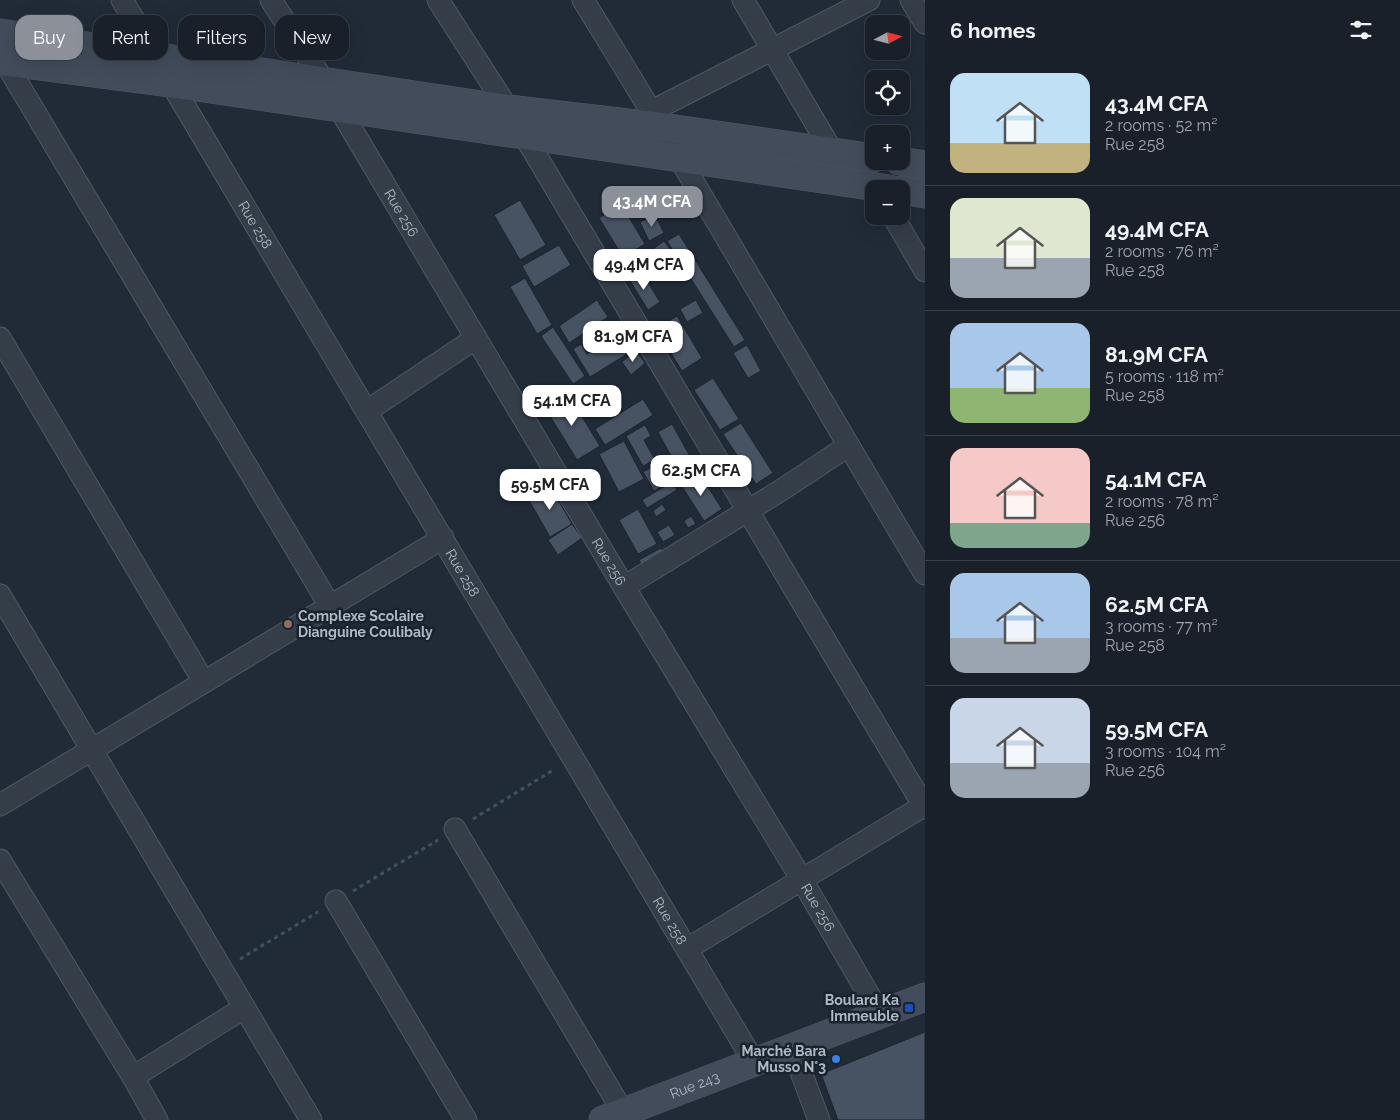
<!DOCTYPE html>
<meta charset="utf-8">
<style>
:root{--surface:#19202a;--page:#222832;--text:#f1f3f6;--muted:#9fa3a8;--line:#373e47;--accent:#8c9099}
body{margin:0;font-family:Raleway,sans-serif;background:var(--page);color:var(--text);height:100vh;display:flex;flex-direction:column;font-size:19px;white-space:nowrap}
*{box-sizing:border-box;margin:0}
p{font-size:16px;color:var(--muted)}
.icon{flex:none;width:28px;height:28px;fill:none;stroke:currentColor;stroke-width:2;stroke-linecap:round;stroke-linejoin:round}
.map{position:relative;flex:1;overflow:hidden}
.drawer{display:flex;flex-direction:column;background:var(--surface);width:475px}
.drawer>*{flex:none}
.hud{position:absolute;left:15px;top:15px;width:475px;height:45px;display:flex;gap:10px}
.needle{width:32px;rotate:83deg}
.controls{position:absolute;left:865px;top:15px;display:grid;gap:10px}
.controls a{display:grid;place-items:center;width:45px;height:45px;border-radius:10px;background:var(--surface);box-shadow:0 5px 20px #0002,0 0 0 1px var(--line);font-size:25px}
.price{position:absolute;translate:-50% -42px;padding:0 11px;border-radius:10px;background:#fff;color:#222;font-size:16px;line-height:32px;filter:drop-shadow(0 1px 2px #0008)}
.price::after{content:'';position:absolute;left:50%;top:30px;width:15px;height:11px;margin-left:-8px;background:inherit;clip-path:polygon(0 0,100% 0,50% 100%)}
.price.on{background:var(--accent);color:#fff}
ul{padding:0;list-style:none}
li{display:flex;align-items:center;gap:15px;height:125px;padding:0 25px}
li+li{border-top:1px solid var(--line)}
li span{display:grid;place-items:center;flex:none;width:140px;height:100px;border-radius:15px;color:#555}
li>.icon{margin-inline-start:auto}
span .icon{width:60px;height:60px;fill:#fffc;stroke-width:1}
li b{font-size:21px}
h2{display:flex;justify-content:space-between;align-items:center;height:60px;padding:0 25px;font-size:21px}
.pill{padding:0 18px;border-radius:15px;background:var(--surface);box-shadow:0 5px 20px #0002,0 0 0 1px var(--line);font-size:18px;line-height:45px}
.pill.on{background:var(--accent);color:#fff}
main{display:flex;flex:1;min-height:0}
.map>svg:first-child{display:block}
</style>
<main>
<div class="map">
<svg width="925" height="1120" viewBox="0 0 925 1120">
<rect width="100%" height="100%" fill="#212b38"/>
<!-- building -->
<path fill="#475262" stroke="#1c242f" d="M520,200L546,245L520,260L494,215Z
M621,204L645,244L623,257L599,218Z
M655,215L664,233L649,241L640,222Z
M679,234L745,340L734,347L667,241Z
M664,241L675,255L649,273L639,259Z
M559,245L571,265L534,287L522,266Z
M641,271L660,302L648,310L629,279Z
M525,278L552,325L537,334L510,287Z
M597,300L608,317L569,343L559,326Z
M696,300L703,313L687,322L680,309Z
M677,316L702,358L682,371L656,329Z
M553,327L585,376L573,384L541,336Z
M616,336L627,354L590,377L573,349L581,344L587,354Z
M747,345L761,371L748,378L733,353Z
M636,351L645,363L631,375L622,362Z
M713,378L739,419L720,430L694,390Z
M568,394L600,446L577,460L545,408Z
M643,399L653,415L605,445L595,429Z
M741,423L773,473L756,484L723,434Z
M672,424L696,467L654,491L643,472L671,456L658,432Z
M645,425L651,436L644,440L655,460L643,466L626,436Z
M624,441L644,479L619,492L599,454Z
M699,473L722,509L704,521L681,485Z
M672,482L677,490L647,508L642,500Z
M549,484L572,524L550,537L527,497Z
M662,504L666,510L656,517L653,511Z
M638,509L657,544L638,554L619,520Z
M691,516L696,524L688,528L684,521Z
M572,524L582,538L558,555L548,540Z
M669,525L675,535L663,542L657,532Z
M661,548L666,557L644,570L639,560Z
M925,1032V1120H838L821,1074Z"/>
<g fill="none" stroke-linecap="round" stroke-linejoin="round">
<!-- street casing -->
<g stroke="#4f5863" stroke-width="23">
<g id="street">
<path d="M122,0L156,56"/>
<path d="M271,0L323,80"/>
<path d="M438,0L508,109"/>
<path d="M583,0C701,189 810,383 925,574"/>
<path d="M743,0L832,151"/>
<path d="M911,0L925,23"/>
<path d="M5,62L330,606"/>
<path id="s1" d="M171,83L754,1062"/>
<path id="s2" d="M339,108L624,587L802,880L880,1014"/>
<path d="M652,111L869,0"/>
<path d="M524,135L925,808"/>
<path d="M893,216L925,271"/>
<path d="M0,338L204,682"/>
<path d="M367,411L476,338"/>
<path d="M624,587L783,489L848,446"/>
<path d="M0,595L311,1120"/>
<path d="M0,805L443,538"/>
<path d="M455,829L623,1112"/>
<path d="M0,860L133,1077L157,1120"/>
<path d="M336,901L466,1120"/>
<path d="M687,949L925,805"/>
<path d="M792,1048L819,1120"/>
<path d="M133,1077L244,1008"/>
</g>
</g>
<!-- secondary casing -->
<g stroke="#4f5863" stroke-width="29">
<g id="secondary">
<path d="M0,33L508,109L662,127L874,158"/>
<path d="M0,61L171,83L890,189"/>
<path d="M899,161L925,165"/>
<path d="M901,190L925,194"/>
<path id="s3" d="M603,1120L925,997"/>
</g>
</g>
<!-- path -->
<path stroke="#405456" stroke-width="3" stroke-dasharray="4 4" stroke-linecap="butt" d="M473,819L555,769
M353,891L438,840
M240,959L318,912"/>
<!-- street -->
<use href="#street" stroke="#343d48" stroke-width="21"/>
<!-- secondary -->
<use href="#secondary" stroke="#424c5b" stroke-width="28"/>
</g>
<!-- markers -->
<circle fill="#8d6e63" stroke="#1a222d" stroke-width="2" cx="288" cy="624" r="5"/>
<rect fill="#1a4fb4" stroke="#1a222d" stroke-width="2" x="904" y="1003" width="10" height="10" rx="2.5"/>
<circle fill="#3f7fe0" stroke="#1a222d" stroke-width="2" cx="836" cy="1059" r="5"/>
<g text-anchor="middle" stroke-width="5" stroke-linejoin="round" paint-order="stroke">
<!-- street labels -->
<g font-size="14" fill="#afb8c5" stroke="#1a222d">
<text dy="5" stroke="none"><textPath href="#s2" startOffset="122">Rue 256</textPath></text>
<text dy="5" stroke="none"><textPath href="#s1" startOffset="165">Rue 258</textPath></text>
<text dy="5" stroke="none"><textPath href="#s2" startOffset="528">Rue 256</textPath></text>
<text dy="5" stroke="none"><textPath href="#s1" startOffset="570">Rue 258</textPath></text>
<text dy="5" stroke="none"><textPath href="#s2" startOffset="932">Rue 256</textPath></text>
<text dy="5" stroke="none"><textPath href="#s1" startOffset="975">Rue 258</textPath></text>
<text dy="5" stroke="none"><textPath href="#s3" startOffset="98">Rue 243</textPath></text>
</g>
<!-- poi labels -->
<g font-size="14" font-weight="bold" fill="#afb8c5" stroke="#1a222d" text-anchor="end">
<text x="298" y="621" text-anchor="start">Complexe Scolaire<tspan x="298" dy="16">Dianguine Coulibaly</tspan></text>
<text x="899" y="1005">Boulard Ka<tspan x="899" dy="16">Immeuble</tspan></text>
<text x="826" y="1056">Marché Bara<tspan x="826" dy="16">Musso N°3</tspan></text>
</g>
</g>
</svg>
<div class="controls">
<a><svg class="needle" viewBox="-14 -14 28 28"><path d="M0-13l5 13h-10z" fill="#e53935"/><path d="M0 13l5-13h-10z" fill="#9fa3a8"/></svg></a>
<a><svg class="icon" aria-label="locate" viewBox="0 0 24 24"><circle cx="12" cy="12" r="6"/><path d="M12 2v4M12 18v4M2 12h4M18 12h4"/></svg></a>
<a>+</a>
<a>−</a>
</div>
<b class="price on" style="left:652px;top:228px">43.4M CFA</b>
<b class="price" style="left:644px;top:291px">49.4M CFA</b>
<b class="price" style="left:633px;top:363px">81.9M CFA</b>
<b class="price" style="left:572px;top:427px">54.1M CFA</b>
<b class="price" style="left:701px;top:497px">62.5M CFA</b>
<b class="price" style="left:550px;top:511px">59.5M CFA</b>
<div class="hud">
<a class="pill on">Buy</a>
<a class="pill">Rent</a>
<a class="pill">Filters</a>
<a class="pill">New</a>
</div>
</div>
<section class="drawer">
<h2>6 homes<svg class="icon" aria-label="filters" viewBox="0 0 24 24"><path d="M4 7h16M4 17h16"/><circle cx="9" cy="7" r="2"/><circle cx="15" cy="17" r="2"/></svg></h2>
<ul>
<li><span style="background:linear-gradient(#bfe0f5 70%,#c2b280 0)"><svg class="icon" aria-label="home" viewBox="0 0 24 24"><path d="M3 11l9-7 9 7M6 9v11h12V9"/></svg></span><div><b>43.4M CFA</b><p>2 rooms · 52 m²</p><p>Rue 258</p></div></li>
<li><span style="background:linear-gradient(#dfe7d0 60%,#9aa5b1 0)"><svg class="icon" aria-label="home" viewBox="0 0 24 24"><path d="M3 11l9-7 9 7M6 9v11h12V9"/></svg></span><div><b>49.4M CFA</b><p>2 rooms · 76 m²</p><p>Rue 258</p></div></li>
<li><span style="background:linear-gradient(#a9c7e8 65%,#8fb573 0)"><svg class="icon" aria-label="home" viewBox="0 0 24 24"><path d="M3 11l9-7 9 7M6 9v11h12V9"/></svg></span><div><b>81.9M CFA</b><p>5 rooms · 118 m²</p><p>Rue 258</p></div></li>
<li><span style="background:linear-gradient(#f6c9c9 75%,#7fa58c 0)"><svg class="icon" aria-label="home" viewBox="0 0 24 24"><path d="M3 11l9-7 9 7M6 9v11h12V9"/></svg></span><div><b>54.1M CFA</b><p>2 rooms · 78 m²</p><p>Rue 256</p></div></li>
<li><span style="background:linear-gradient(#a9c7e8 65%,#9aa5b1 0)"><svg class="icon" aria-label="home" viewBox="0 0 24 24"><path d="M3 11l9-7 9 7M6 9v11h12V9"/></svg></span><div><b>62.5M CFA</b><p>3 rooms · 77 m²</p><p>Rue 258</p></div></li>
<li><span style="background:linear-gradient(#c9d6e8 65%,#9aa5b1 0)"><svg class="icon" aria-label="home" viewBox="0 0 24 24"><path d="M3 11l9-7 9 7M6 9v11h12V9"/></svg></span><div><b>59.5M CFA</b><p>3 rooms · 104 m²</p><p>Rue 256</p></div></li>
</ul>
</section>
</main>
